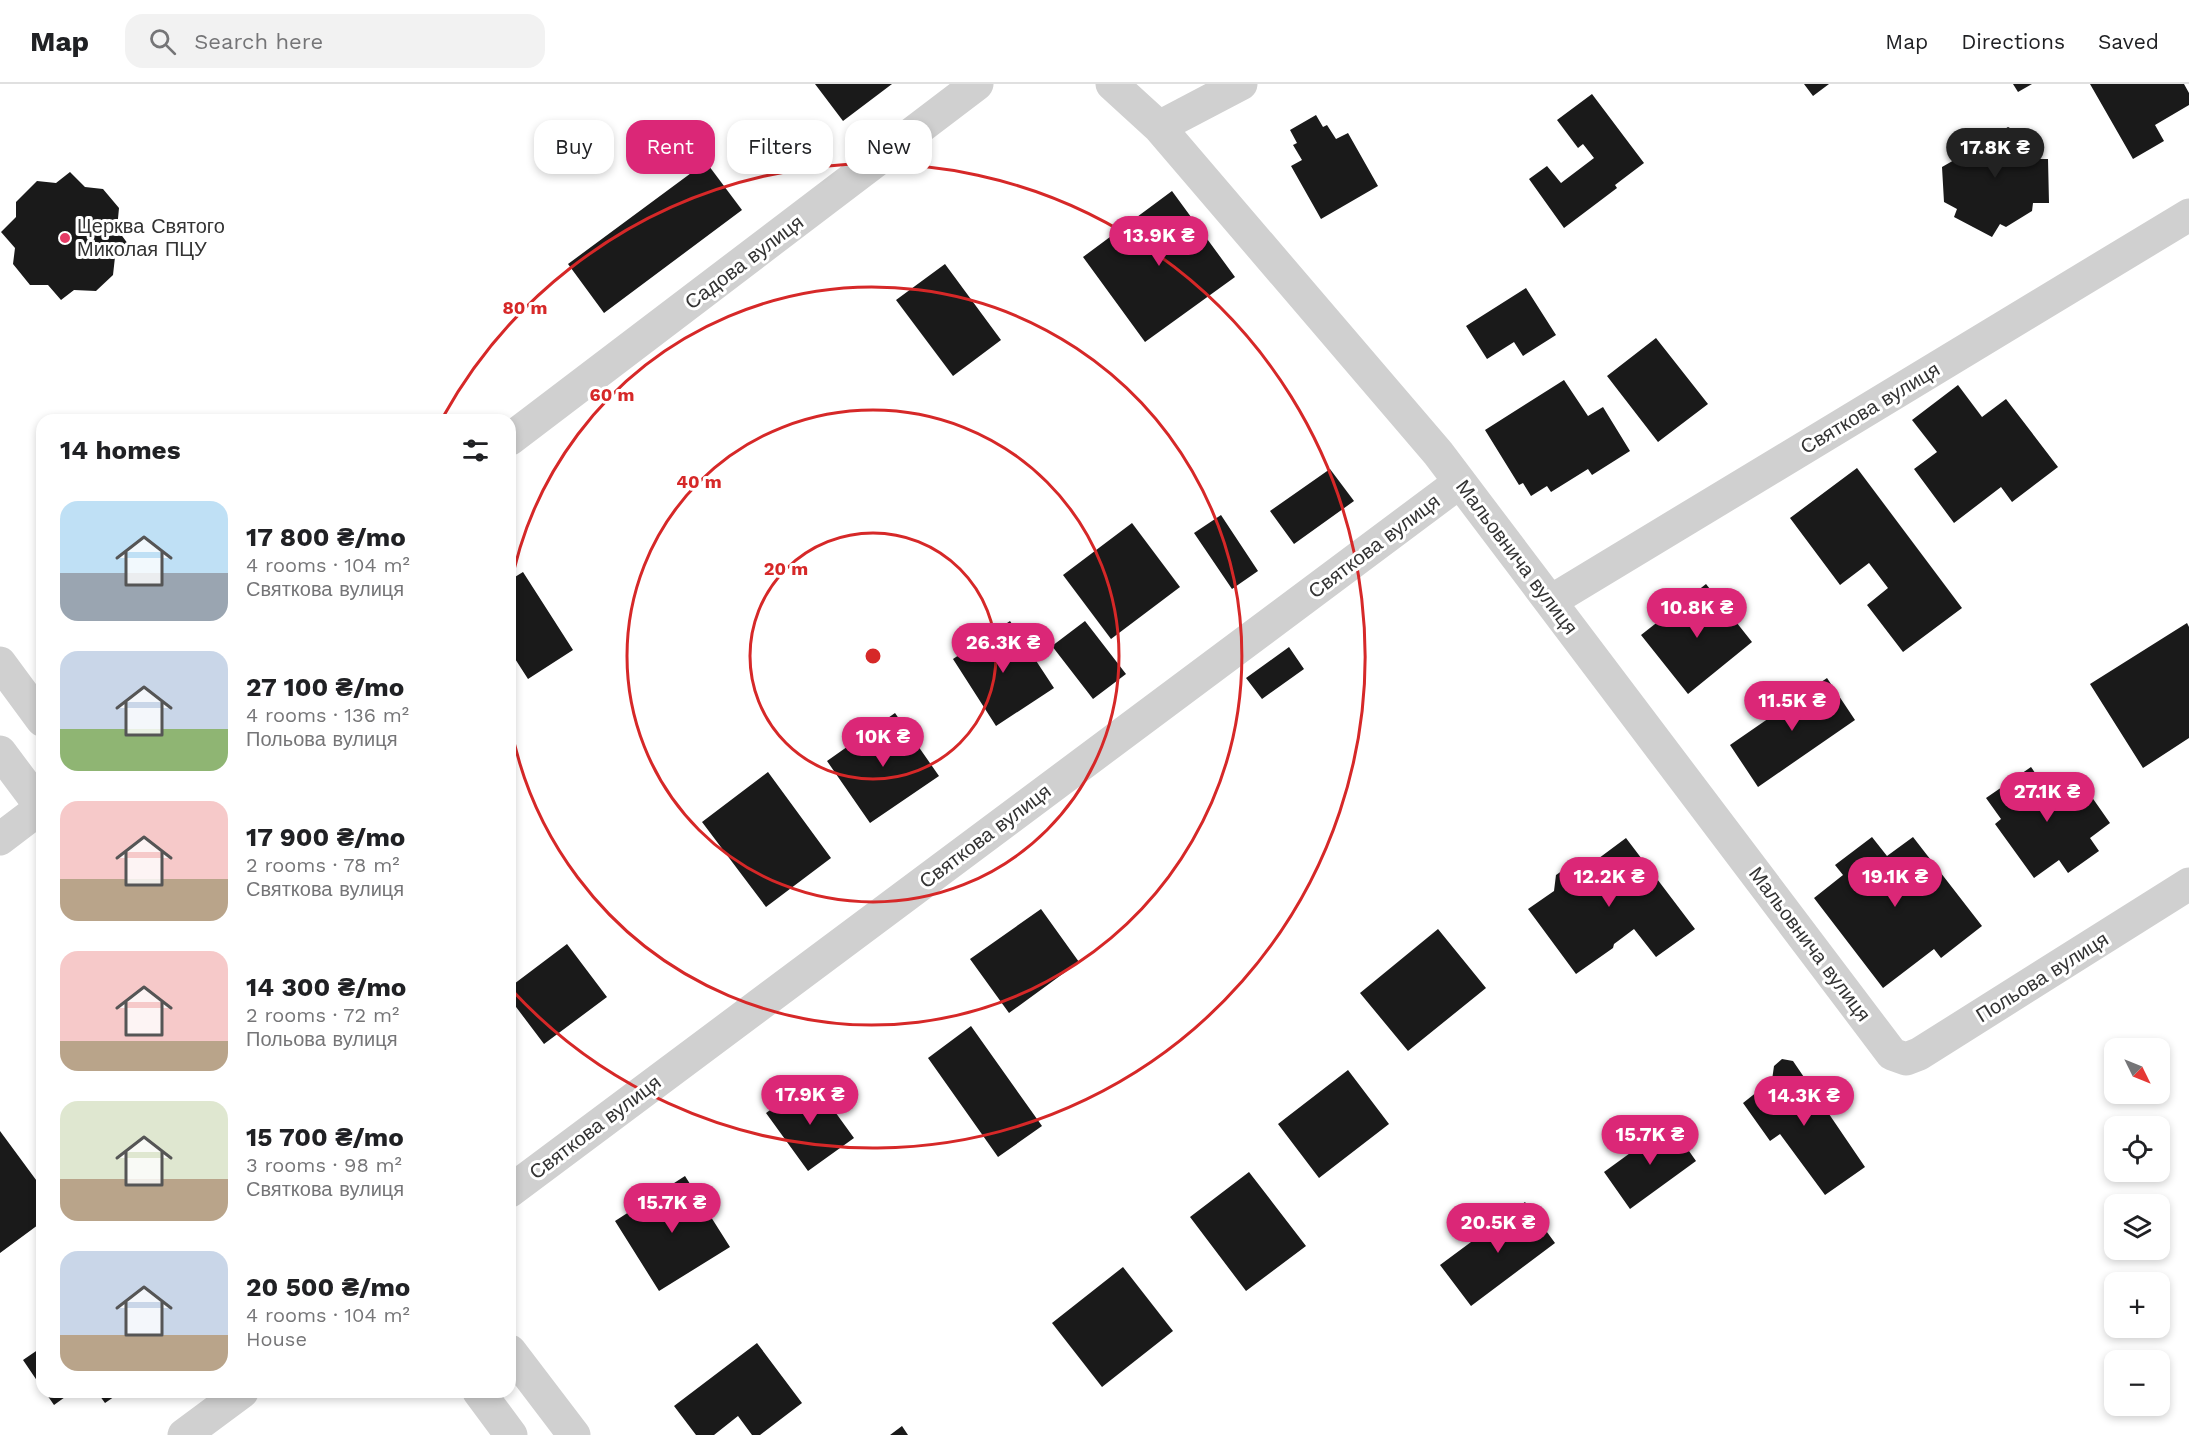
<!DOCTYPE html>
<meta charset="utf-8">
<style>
:root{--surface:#fff;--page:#f2f2f2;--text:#202124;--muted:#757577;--line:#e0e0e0;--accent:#db2777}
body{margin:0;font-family:"Work Sans",sans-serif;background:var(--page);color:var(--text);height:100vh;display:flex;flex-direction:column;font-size:22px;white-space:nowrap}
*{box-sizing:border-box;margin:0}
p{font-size:20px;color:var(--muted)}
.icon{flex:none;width:33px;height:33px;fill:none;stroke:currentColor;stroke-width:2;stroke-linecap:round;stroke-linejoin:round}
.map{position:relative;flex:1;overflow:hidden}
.sheet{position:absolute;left:36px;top:330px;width:480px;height:984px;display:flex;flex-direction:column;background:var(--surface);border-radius:18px;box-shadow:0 3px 9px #0003}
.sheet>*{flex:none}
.guide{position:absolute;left:534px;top:36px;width:570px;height:54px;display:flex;gap:12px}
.needle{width:39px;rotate:133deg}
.buttons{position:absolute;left:2104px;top:954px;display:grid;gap:12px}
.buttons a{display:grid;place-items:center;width:66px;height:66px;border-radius:12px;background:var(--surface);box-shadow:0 3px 9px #0003;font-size:30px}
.price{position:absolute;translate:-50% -51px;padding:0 14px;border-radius:21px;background:var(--accent);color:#fff;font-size:20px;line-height:39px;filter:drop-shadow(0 2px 3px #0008)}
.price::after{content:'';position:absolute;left:50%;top:36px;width:18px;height:14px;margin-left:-9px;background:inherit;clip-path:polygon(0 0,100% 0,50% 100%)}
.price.current{background:#222;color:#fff}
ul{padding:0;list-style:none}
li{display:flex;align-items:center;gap:18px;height:150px;padding:0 24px}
li span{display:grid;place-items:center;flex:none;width:168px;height:120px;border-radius:18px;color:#555}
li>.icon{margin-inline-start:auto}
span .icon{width:72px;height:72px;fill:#fffc;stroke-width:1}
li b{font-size:26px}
h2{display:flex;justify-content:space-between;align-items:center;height:72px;padding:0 24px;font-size:26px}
.chip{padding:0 21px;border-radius:18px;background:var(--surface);box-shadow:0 3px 9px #0003;font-size:21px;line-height:54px}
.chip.current{background:var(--accent);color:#fff}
header{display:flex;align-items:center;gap:36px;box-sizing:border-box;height:84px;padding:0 30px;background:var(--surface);border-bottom:2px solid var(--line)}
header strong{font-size:28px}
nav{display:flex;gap:33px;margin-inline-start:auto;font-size:21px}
.search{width:420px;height:54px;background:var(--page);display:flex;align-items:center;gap:15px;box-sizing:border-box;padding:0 21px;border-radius:18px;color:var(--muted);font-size:22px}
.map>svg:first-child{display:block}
</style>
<header>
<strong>Map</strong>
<div class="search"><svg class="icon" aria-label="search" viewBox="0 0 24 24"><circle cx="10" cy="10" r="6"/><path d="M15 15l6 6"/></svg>Search here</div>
<nav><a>Map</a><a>Directions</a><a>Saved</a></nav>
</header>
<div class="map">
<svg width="2189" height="1351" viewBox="0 0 2189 1351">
<rect width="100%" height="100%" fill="#fff"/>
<!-- building -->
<path fill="#1a1a1a" d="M815,0H892L843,37Z
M1804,0H1829L1813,12Z
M2013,0H2032L2018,8Z
M2090,0H2184L2189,9V21L2155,41L2164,57L2133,75Z
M1592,10L1644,79L1615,101L1617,104L1564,144L1529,95L1547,82L1561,99L1594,74L1583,60L1578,64L1557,36Z
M1316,31L1323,43L1327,41L1336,55L1348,49L1378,102L1321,135L1291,82L1302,76L1293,61L1297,59L1290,46Z
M2008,43L2039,59L2040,75H2048L2049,119H2033L2032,127L2006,143L2000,140L1992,153L1954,133L1957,125L1944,118L1942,83L1956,75L1954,58L1981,44L1995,51Z
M706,78L742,126L604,229L568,180Z
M70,88L85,103L103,105L119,124L117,145L128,160L115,173L113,191L96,207L74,206L61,216L48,201H30L13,180L15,164L1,148L16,133V118L37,97L56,99Z
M1172,107L1235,193L1145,258L1083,173Z
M945,180L1001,256L953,292L896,216Z
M1526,204L1556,251L1523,272L1514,258L1487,275L1466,242Z
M1656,254L1708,320L1658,358L1607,292Z
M1564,296L1588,332L1603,323L1630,367L1592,391L1588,385L1551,408L1547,402L1531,412L1523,399L1519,401L1485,346Z
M1958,301L1982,333L2006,315L2058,383L2012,418L2001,403L1954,439L1914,385L1937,368L1912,336Z
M1857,384L1962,524L1903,568L1867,521L1888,504L1869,479L1840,501L1790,434Z
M1330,385L1354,417L1294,460L1270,427Z
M1221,431L1258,487L1232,505L1194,449Z
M1132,439L1180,503L1111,555L1063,491Z
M523,488L573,566L528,595L510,567V496Z
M1706,500L1752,558L1688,610L1641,551Z
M1010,537L1054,604L996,642L953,575Z
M1085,537L1126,590L1093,615L1052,562Z
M2187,539L2189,543V654L2143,684L2090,600Z
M1289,563L1304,585L1262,615L1246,594Z
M1827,594L1855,636L1758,703L1730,661Z
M895,629L939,692L870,739L827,677Z
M2031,683L2045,703L2052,698L2062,713L2082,699L2110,739L2090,754L2099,767L2068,789L2059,776L2034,794L1995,740L2001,735L1986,714Z
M768,688L831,774L766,823L702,738Z
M1872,753L1887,772L1913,753L1982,842L1941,874L1934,865L1883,904L1814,814L1843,791L1835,781Z
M1626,754L1695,845L1656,873L1634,845L1614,860L1613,864L1576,890L1528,825L1554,807L1556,791L1572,780L1587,783Z
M1041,825L1079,878L1009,929L970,875Z
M1438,845L1486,904L1408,967L1360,909Z
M567,860L607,913L544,960L510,915V903Z
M971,942L1042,1042L998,1073L928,974Z
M1782,975L1793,977L1865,1083L1825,1111L1780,1050L1770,1057L1743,1019L1772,996L1774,982Z
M1348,986L1389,1040L1319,1094L1278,1040Z
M812,996L854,1054L808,1087L766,1029Z
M1670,1040L1696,1077L1630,1125L1604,1088Z
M0,1047L42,1104V1138L0,1169Z
M1249,1088L1306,1162L1246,1207L1190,1133Z
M685,1092L730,1163L659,1207L615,1137Z
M1525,1118L1555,1159L1471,1222L1440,1181Z
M1123,1183L1173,1247L1102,1303L1052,1239Z
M757,1259L802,1319L760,1351H752L738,1332L714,1351H696L674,1322Z
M42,1263V1304L23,1276Z
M45,1308H72L54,1321Z
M97,1308H121L105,1319Z
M902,1342L908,1351H890Z"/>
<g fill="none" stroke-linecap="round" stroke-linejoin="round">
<!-- street -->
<path stroke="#d0d0d0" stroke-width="33" d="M1112,0L1159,43L1438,369L1892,970L1906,975L1919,970L2189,800
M1159,43L1241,0
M510,355L977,0
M1551,517L2189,131
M0,579L42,636
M0,668L42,724
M0,755L42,723
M510,1107L1460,398
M510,1267L574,1351
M479,1308L511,1351
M184,1351L242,1308"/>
</g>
<!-- distance rings -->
<g fill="none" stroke="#d62828" stroke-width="3">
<circle cx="873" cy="572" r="123"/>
<circle cx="873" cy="572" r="246"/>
<path d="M510 505A369 369 0 1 1 510 639"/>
<path d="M443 333A492 492 0 1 1 510 904"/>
</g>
<!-- markers -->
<circle fill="#e53a65" stroke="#fff" stroke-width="2" cx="65" cy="154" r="6"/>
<g text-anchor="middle" stroke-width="6" stroke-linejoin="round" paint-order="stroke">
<!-- poi labels -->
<g font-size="20" fill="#333" stroke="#fff" text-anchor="start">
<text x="77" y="149">Церква Святого<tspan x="77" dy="23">Миколая ПЦУ</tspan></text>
</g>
<!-- street labels -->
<g font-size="20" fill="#333" stroke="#fff">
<text transform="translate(744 178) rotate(-37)" y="7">Садова вулиця</text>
<text transform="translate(1870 324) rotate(-31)" y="7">Святкова вулиця</text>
<text transform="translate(1374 462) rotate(-37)" y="7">Святкова вулиця</text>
<text transform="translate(1517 473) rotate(53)" y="7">Мальовнича вулиця</text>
<text transform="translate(985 752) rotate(-37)" y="7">Святкова вулиця</text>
<text transform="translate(1810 860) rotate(53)" y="7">Мальовнича вулиця</text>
<text transform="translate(2042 893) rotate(-32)" y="7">Польова вулиця</text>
<text transform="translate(595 1043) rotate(-37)" y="7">Святкова вулиця</text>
</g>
</g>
<circle cx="873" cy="572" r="9" fill="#d62828" stroke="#fff" stroke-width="3"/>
<g font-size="18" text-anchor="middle" font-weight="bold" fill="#d62828" stroke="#fff" stroke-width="6" stroke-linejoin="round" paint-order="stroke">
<text x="525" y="230">80 m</text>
<text x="612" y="317">60 m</text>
<text x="699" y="404">40 m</text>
<text x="786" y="491">20 m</text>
</g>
</svg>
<div class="buttons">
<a><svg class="needle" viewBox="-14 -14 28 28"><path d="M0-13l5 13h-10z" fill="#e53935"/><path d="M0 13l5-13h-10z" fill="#757577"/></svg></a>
<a><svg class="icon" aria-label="locate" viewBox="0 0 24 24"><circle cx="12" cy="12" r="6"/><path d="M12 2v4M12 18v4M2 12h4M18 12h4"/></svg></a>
<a><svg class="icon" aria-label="layers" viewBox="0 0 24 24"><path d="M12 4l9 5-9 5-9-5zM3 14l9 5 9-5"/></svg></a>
<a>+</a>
<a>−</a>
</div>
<b class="price current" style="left:1995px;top:95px">17.8K ₴</b>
<b class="price" style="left:1159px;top:183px">13.9K ₴</b>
<b class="price" style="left:1697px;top:555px">10.8K ₴</b>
<b class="price" style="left:1003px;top:590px">26.3K ₴</b>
<b class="price" style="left:1792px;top:648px">11.5K ₴</b>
<b class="price" style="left:883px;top:684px">10K ₴</b>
<b class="price" style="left:2047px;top:739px">27.1K ₴</b>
<b class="price" style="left:1609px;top:824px">12.2K ₴</b>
<b class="price" style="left:1895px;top:824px">19.1K ₴</b>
<b class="price" style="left:810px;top:1042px">17.9K ₴</b>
<b class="price" style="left:1804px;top:1043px">14.3K ₴</b>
<b class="price" style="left:1650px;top:1082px">15.7K ₴</b>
<b class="price" style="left:672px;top:1150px">15.7K ₴</b>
<b class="price" style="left:1498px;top:1170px">20.5K ₴</b>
<div class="guide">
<a class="chip">Buy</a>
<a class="chip current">Rent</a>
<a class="chip">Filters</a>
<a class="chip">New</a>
</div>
<section class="sheet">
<h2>14 homes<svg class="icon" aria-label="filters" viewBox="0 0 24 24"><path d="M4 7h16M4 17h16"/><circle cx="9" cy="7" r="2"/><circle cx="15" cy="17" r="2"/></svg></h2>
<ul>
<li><span style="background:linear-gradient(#bfe0f5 60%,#9aa5b1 0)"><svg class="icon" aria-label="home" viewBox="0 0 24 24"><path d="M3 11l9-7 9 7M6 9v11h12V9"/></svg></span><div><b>17 800 ₴/mo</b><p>4 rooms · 104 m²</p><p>Святкова вулиця</p></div></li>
<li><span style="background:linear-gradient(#c9d6e8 65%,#8fb573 0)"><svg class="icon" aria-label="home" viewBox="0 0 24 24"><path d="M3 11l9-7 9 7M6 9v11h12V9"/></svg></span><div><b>27 100 ₴/mo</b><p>4 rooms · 136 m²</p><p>Польова вулиця</p></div></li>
<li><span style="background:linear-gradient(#f6c9c9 65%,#b9a48a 0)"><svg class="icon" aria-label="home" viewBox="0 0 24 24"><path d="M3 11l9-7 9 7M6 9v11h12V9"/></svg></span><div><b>17 900 ₴/mo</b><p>2 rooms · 78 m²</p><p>Святкова вулиця</p></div></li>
<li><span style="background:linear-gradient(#f6c9c9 75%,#b9a48a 0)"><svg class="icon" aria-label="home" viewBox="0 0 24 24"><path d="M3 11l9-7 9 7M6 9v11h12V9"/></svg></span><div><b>14 300 ₴/mo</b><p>2 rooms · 72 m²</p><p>Польова вулиця</p></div></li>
<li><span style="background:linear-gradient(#dfe7d0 65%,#b9a48a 0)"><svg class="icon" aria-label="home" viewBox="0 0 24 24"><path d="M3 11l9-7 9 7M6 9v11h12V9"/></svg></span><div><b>15 700 ₴/mo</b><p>3 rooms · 98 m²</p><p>Святкова вулиця</p></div></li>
<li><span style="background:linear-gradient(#c9d6e8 70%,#b9a48a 0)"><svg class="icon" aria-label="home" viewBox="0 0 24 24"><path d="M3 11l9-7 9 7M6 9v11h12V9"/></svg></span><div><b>20 500 ₴/mo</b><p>4 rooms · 104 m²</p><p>House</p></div></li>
</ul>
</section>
</div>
